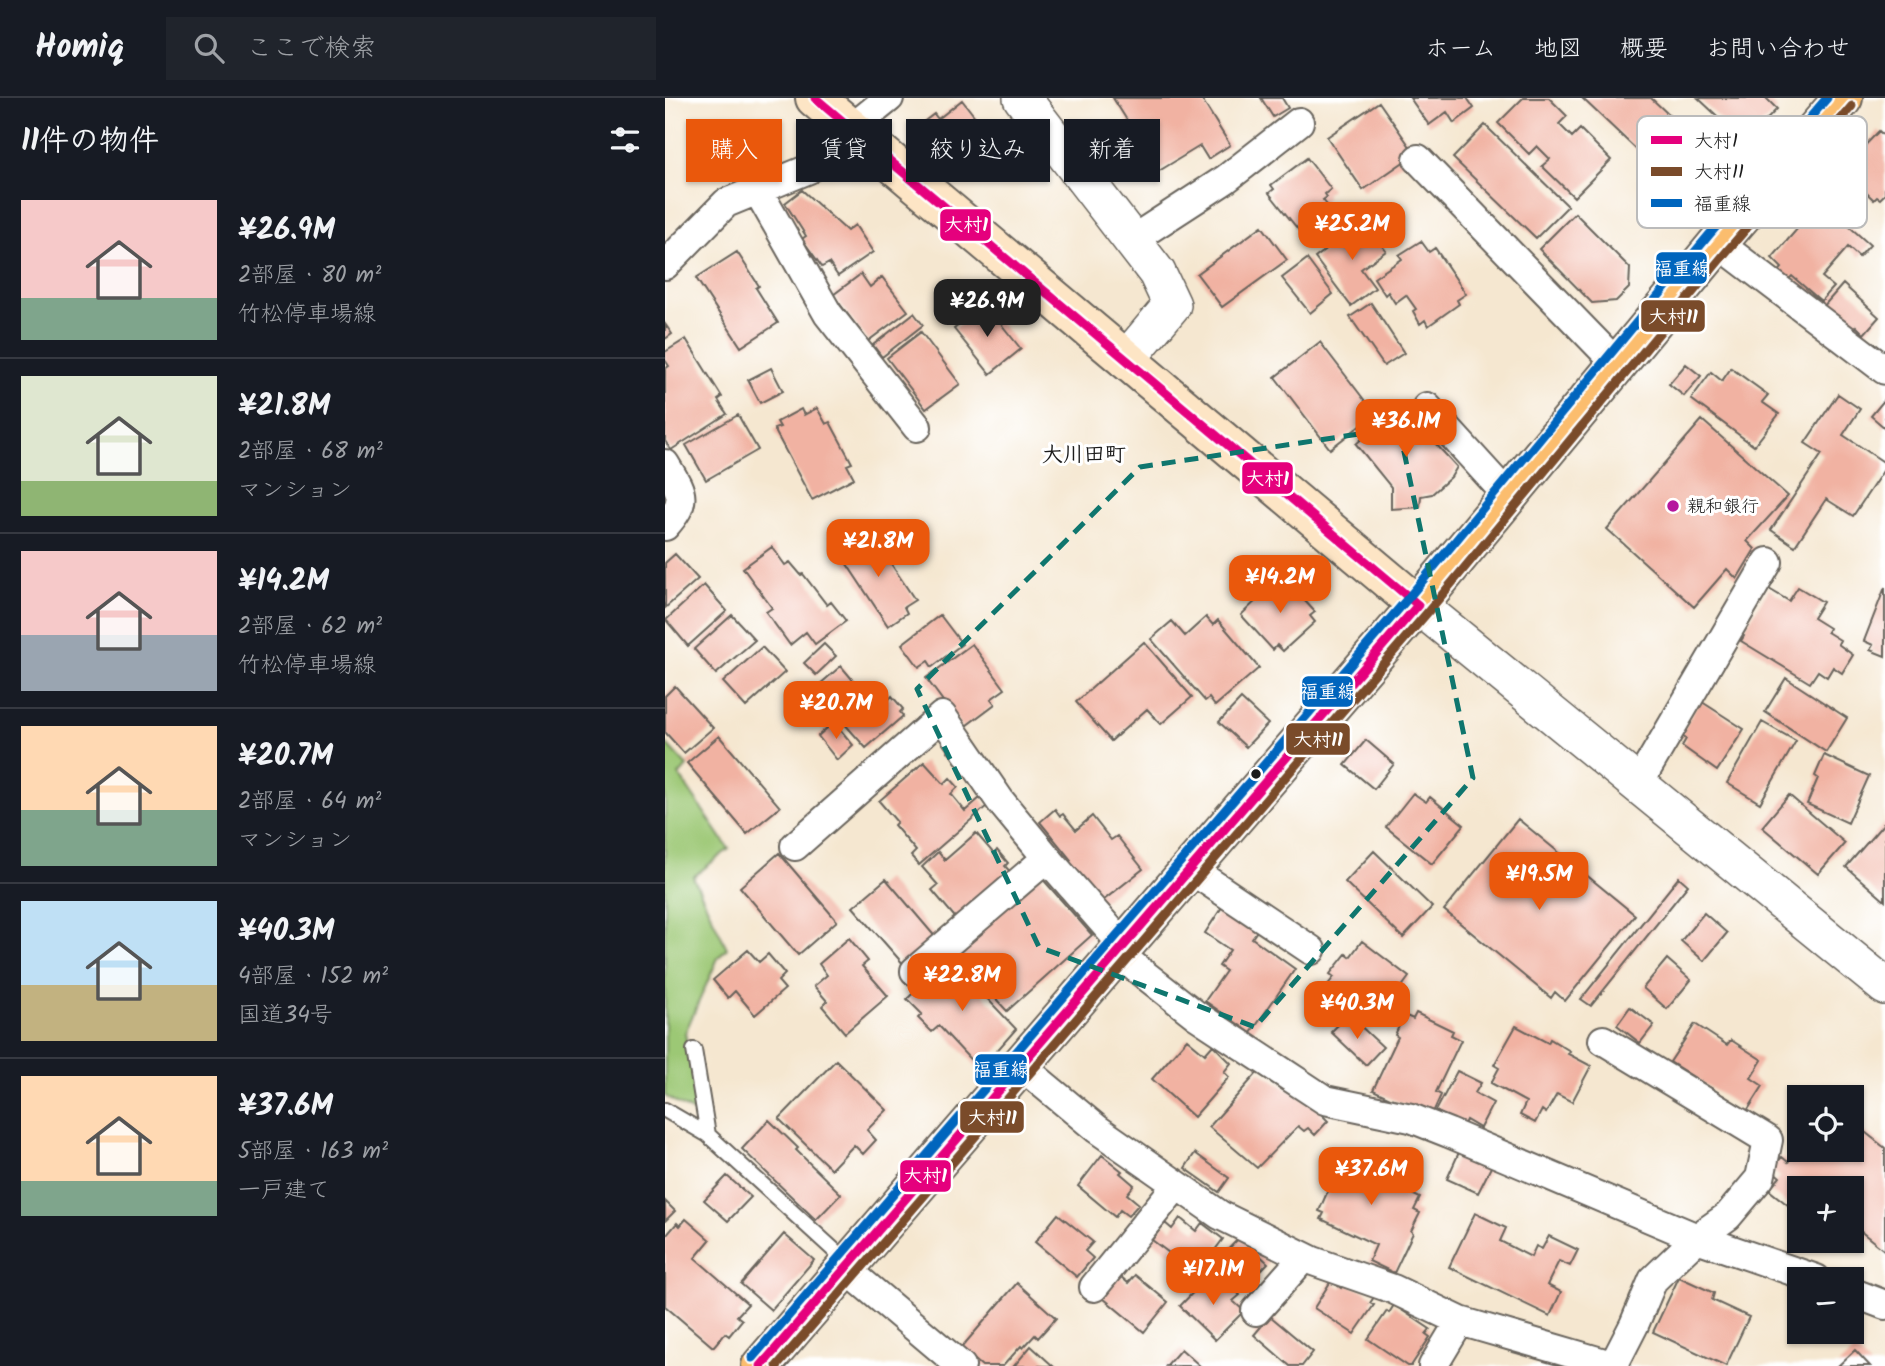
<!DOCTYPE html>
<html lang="ja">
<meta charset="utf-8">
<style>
:root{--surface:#171b24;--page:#20242c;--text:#f1f3f6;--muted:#9ea1a6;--line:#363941;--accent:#ea580c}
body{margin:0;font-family:Kalam,"Klee One",sans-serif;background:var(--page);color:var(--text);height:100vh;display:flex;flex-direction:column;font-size:26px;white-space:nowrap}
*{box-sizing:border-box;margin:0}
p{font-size:23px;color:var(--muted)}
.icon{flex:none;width:38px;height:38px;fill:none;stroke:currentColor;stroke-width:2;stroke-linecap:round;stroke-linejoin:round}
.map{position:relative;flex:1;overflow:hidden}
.panel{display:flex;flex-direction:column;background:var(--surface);width:665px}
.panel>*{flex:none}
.hud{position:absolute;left:21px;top:21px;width:665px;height:63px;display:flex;gap:14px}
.controls{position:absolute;left:1122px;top:987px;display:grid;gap:14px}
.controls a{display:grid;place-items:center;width:77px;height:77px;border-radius:0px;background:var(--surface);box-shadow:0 2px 5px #0004;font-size:35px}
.price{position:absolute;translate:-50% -60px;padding:0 16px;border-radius:14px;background:var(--accent);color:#fff;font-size:23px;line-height:46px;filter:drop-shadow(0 2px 4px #0008)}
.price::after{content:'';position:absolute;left:50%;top:42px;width:21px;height:16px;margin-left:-10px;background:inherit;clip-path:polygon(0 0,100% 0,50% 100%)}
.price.selected{background:#222;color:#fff}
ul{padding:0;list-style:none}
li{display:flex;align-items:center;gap:21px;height:175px;padding:0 21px}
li+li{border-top:2px solid var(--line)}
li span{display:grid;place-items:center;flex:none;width:196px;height:140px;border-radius:0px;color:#555}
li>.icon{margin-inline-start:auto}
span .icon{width:84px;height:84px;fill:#fffc;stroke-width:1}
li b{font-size:30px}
h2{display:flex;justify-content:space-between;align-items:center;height:84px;padding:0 21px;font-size:30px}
.pill{padding:0 24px;border-radius:0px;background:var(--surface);box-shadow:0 2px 5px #0004;font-size:24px;line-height:63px}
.pill.selected{background:var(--accent);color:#fff}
header{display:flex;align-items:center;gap:42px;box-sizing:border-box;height:98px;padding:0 35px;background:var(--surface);border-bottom:2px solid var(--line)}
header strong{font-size:33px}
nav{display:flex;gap:38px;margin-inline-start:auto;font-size:24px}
.search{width:490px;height:63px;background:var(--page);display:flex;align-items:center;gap:18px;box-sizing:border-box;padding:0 24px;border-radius:0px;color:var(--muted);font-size:26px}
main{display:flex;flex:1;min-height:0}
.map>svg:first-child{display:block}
</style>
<header>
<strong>Homiq</strong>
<div class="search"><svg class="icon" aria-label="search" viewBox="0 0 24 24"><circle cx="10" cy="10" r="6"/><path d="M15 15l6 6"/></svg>ここで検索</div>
<nav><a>ホーム</a><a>地図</a><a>概要</a><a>お問い合わせ</a></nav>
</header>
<main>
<section class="panel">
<h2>11件の物件<svg class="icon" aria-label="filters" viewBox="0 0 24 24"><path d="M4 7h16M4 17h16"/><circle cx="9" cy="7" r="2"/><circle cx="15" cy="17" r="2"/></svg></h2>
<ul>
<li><span style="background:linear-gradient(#f6c9c9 70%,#7fa58c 0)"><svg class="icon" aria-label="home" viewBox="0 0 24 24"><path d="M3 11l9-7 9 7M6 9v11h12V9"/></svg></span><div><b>¥26.9M</b><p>2部屋 · 80 m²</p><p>竹松停車場線</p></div></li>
<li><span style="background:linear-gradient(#dfe7d0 75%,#8fb573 0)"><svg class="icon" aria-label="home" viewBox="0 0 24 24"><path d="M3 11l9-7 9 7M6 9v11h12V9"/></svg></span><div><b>¥21.8M</b><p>2部屋 · 68 m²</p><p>マンション</p></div></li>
<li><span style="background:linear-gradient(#f6c9c9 60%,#9aa5b1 0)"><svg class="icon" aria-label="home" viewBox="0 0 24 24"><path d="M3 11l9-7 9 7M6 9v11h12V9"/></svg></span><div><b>¥14.2M</b><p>2部屋 · 62 m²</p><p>竹松停車場線</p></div></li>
<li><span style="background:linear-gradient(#ffd9b3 60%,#7fa58c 0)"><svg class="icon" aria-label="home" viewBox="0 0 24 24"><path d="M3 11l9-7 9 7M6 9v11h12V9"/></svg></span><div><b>¥20.7M</b><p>2部屋 · 64 m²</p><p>マンション</p></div></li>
<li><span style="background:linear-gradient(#bfe0f5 60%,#c2b280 0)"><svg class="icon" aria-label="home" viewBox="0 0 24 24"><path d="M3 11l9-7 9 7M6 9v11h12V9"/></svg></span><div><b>¥40.3M</b><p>4部屋 · 152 m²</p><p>国道34号</p></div></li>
<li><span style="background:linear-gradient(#ffd9b3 75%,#7fa58c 0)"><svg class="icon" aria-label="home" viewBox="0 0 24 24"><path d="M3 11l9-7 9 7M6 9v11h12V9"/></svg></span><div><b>¥37.6M</b><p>5部屋 · 163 m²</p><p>一戸建て</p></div></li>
</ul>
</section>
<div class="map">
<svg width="1220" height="1268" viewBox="0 0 1220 1268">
<rect width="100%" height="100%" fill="#fff"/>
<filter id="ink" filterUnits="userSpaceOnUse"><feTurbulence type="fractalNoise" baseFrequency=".0143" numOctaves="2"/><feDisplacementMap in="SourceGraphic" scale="14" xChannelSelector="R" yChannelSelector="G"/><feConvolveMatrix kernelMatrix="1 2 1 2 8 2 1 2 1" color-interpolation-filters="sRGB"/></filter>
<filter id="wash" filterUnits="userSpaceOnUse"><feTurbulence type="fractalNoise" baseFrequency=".00686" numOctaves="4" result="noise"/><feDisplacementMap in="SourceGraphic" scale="28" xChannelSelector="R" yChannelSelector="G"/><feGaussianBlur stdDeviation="1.57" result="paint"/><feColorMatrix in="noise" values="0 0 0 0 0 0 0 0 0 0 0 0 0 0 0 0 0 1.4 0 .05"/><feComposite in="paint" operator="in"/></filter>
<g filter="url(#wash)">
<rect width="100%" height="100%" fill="#f5e7d0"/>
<!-- green -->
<path fill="#9cc875" stroke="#5c7248" stroke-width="2" d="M0,644L22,668L14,677L64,751L28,779L62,850L53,860L20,935L37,1019L0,998Z"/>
<g id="blocks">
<!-- building -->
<path fill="#f1b2a2" d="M448,0H536L565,47L543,61L535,48L494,73Z
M596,0H617L623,10L608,19Z
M745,0H802L809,10L789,25L782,14L764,27Z
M858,0H884L902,18L894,26L907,39L915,31L946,62L909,99L877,68L885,61L872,48L864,56L833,25Z
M917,0H986L1068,77L1035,112Z
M1033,0H1101L1112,11L1080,44Z
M297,2L331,46L298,72L283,52L279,55L266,39L263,42L252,29L269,16L273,21Z
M714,4L750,56L698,92L662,39Z
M820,27L903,108L871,140L788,60Z
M1214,33L1220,39V96L1215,101L1212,99L1209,102L1171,66L1185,52L1191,57Z
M642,60L666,91L660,96L662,99L658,102L666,112L636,135L604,95L609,91L606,87Z
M137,92L182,133L190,127L208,154L173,178L164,165L157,169L137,141L141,138L120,105Z
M1153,107L1173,125L1176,121L1205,147L1194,159L1183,149L1157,179L1169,189L1156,203L1127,178L1121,184L1112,176L1117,170L1107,160Z
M910,115L965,170L964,190L951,203L927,205L874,151Z
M698,124L721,153L696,171L710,190L686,208L650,160Z
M597,128L622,162L557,209L532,176Z
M756,143L764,154L770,150L801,196L792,202L794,206L763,228L760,222L755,226L748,213L751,211L741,197L730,205L723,194L720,197L709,180L737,161L734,157Z
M72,154L94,188L91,190L113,225L76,249L31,180Z
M642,161L668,196L645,215L617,180Z
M196,176L205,189L217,179L243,213L203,243L168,197Z
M1178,186L1214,219L1199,236L1191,228L1185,235L1157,210Z
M706,205L739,255L719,268L685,219Z
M320,206L356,251L325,276L289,231Z
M249,215L258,227L217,259L208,247Z
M0,226L7,236L0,241Z
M256,234L295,286L261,311L222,260Z
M21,241L57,299L53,302L62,316L6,352L0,343V271L4,268L0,262V254Z
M655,244L710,316L665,351L610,279Z
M1021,266L1036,278L1019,298L1004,286Z
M106,270L118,293L95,305L83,282Z
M1066,270L1103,297L1097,304L1114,316L1089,348L1026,301L1046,274L1057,283Z
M1173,296L1195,311L1178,337L1220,365V370L1188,418L1161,401L1130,448L1106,432L1157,356L1140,345Z
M1220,301V330L1206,318Z
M735,307L792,369L786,379L767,396L756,398L755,409L726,411V389L691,346Z
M152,310L161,326L165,324L187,365L182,367L189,380L147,402L109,331L115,329L112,324L136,311L139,317Z
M73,317L93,352L41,382L21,347Z
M1037,322L1123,398L1082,443L1090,451L1072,481L1062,471L1029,509L942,431Z
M209,440L250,502L239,509L242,515L223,528L174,454L194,441L198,447Z
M107,449L120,467L125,464L136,477L138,476L162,507L166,504L181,523L150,546L141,534L125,547L101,514L107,510L78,470Z
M10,456L33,481L0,510V465Z
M617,478L650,514L645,518L650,524L618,553L612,547L608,552L576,517Z
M39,487L62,513L23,548L1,522Z
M1133,489L1158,504L1148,520L1164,530L1162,534L1175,542L1173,546L1188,557L1177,575L1168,569L1162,579L1153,573L1145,585L1076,543L1079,538L1076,536L1104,491L1124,503Z
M1220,489V558L1205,552L1208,547L1199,543Z
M67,517L90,542L51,576L29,551Z
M275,517L297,546L267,569L263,563L254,569L237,546Z
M541,519L548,527L553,522L594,570L550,608L544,600L540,603L486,541L507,523L520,538Z
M479,544L527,599L496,626L482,611L446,643L411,604Z
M159,546L171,558L151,577L139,565Z
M307,546L340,591L326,601L330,606L298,630L261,580Z
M97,549L120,574L81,609L58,584Z
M176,568L202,599L213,589L223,602L227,598L238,611L235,614L238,618L201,650L170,615L154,629L133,605Z
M1121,580L1182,620L1161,654L1100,614Z
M10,588L48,630L19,655L0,634V598Z
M576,601L603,626L581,649L554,624Z
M1034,602L1079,631L1052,673L1017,648L1021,641L1016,637Z
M169,624L188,647L172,662L153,638Z
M1097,624L1131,643L1095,705L1062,685Z
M54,638L115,709L82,736L22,665Z
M701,642L729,666L709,691L680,667Z
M1159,657L1204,678L1183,725L1142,706L1153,680L1150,678Z
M259,664L279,686L285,680L293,689L286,696L300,713L315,700L322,708L254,767L246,758L251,753L229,727L232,724L214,703Z
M748,695L761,704L765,699L799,727L767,766L721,729Z
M1124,697L1180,745L1153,776L1097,729Z
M390,711L395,718L398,716L411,732L427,718L446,742L452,738L478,771L435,805L403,766L406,762L375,724Z
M853,721L970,817L900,903L890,894L886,900L779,812Z
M1220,724V803L1181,769Z
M311,735L329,756L332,752L343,765L340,768L348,777L294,824L267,792L273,787L257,769L273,754L280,762Z
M709,753L767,809L738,840L680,784Z
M114,755L172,823L133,857L75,789Z
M375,778L427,837L342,913L289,855Z
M1014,779L1023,787L926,908L916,901Z
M221,781L272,841L240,868L188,809Z
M559,806L594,830L587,840L630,871L586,935L540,903L561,873L554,868L565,852L540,835Z
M1039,815L1062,835L1039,863L1016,843Z
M184,840L203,863L197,868L223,898L180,935L157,908L162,903L149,888L162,877L154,866Z
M697,843L744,879L719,913L687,890L678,902L661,889L669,879L665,876L681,856L685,859Z
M83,852L94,864L103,856L120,876L113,883L120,891L90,917L70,893L63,900L48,882Z
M287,858L301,872L298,875L351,931L315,972L274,928L267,934L253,920L257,916L242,901Z
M1002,861L1026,882L1002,911L978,890Z
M965,909L989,927L975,945L952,927Z
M751,915L788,933L786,937L796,942L771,994L776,997L766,1019L708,992L733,939L730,937L739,917L748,921Z
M680,920L688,927L691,924L718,949L701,967L666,934Z
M1030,926L1062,947L1066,942L1097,962L1086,980L1098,988L1082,1013L1005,964Z
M851,928L883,945L885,941L905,953L903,956L926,968L907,1004L892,996L881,1015L877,1012L870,1025L855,1017L861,1004L826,985L834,970L829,967Z
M522,941L540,956L548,947L566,965L559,974L564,979L529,1019L487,981Z
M171,962L222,1012L202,1032L211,1042L198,1056L189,1047L166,1071L114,1021Z
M594,973L658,1013L655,1015L663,1023L650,1037L643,1030L639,1033L633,1028L592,1070L544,1029Z
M792,973L816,985L810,995L828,1005L815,1030L801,1022L798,1028L771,1013Z
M104,1022L133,1050L131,1052L176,1096L151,1122L77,1051Z
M1186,1023L1220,1050V1153L1189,1128L1186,1132V1090H1134V1116L1104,1092L1115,1079L1106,1071L1117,1059L1123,1064L1133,1052H1186Z
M795,1052L827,1067L813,1095L782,1081Z
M530,1055L564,1080L554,1094L520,1070Z
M682,1056L718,1074L721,1066L744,1077L737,1091L755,1100L749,1112L755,1115L746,1133L748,1135L729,1175L704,1163L711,1147L656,1121L659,1115L654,1113L668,1081L657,1076L667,1057L679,1062Z
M437,1057L457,1073L455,1075L469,1087L462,1096L474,1106L463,1118L455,1112L450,1119L413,1088Z
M62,1078L86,1099L63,1123L39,1102Z
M0,1103L10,1113L0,1123Z
M810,1115L841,1130L835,1143L866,1159L871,1148L877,1151L884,1138L913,1152L905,1168L894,1163L882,1187L896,1194L885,1218L784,1169Z
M393,1116L428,1144L420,1153L428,1160L412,1179L370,1144Z
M515,1120L531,1133L537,1125L558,1141L532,1176L487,1142L500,1125L507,1131Z
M21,1121L45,1142L30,1160L83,1206L72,1218L77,1222L64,1238L60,1235L48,1249L0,1208V1139L12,1125L15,1128Z
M119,1136L149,1162L106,1212L76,1186Z
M575,1139L603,1165L581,1188L553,1162Z
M470,1177L503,1204L479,1234L438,1200L455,1178L463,1185Z
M555,1178L575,1197L568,1203L579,1213L550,1242L515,1208L541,1181L546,1187Z
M1014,1179L1049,1195L1047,1202L1084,1219L1061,1268L988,1234Z
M666,1183L676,1190L679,1185L700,1193L709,1199L705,1205L709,1207L689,1236L649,1210Z
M352,1185L391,1220L373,1240L370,1237L358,1250L356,1248L338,1268H317L296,1250Z
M729,1207L765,1231L761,1236L765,1239L746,1268H743L703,1241L722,1213L724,1215Z
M605,1218L648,1254L637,1268H625L589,1237Z
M366,1248L388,1268H349Z
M516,1251L535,1268H501Z
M1190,1252L1205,1268H1173Z"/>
</g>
</g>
<g filter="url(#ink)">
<use href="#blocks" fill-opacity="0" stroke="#68635b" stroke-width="2"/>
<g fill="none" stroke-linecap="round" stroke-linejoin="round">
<!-- service casing -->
<g stroke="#68635b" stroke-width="18">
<path id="service" d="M29,952L43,1037L183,1165
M0,1012L43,1037"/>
</g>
<!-- minor casing -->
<g stroke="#68635b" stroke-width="32">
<path id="minor" d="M753,61L952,266
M93,93L163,216L252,329
M467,142L561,81L634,24
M1053,145L1220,272
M0,167L61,105L144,71L187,30L224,0
M762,309L843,398
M0,366C17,395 24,401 0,428
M973,686L1103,464
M130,748L277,618L336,704L382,760L458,847
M525,771L646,852
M452,855L531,917L660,1002L746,1020L784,1035L1032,1140L1063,1118L1095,1080L1103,1042L938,942
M250,873L382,760
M355,967L432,1031L555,1117L648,1163L728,1191L795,1223L943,1266L945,1268
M180,1170L296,1268
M429,1189L511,1088
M1186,1194L1220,1207
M591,1213L639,1159
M768,1268L795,1223
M948,1268L969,1227L988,1182L1032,1140L1151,1181"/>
</g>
<!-- tertiary casing -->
<g stroke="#68635b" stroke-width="40">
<path id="tertiary" d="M357,0L492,175L507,207L461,262
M753,507L1220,888"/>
</g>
<!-- secondary casing -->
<g stroke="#68635b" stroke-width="42">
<path id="secondary" d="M150,0L753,507"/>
</g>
<!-- trunk casing -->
<g stroke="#68635b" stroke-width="42">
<path id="trunk" d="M96,1268L753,507L1053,145L1178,0"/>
</g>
<!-- service -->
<use href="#service" stroke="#fff" stroke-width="14"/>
<!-- minor -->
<use href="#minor" stroke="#fff" stroke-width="28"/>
<!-- tertiary -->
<use href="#tertiary" stroke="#fff" stroke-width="37"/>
<!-- secondary -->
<use href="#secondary" stroke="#fde5c5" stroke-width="38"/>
<!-- trunk -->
<use href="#trunk" stroke="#fbbd6e" stroke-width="38"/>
<!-- bus-1 casing -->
<g stroke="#fff" stroke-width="14">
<path id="bus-1" d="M150,0L753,507
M96,1268L753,507"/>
</g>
<!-- bus-2 casing -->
<g stroke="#fff" stroke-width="14">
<path id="bus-2" d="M112,1268L762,515L1062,153L1187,8"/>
</g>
<!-- bus-3 casing -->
<g stroke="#fff" stroke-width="14">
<path id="bus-3" d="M87,1260L744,499L1044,137L1162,0"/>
</g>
<!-- bus-1 -->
<use href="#bus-1" stroke="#e5007d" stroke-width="9"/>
<!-- bus-2 -->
<use href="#bus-2" stroke="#7a4b2a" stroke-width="9"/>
<!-- bus-3 -->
<use href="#bus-3" stroke="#0065bd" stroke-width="9"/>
</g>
</g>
<!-- marked area -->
<path fill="none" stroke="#0f766e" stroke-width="5" stroke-dasharray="14 9" stroke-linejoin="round" d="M734,330L808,680L590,929L374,849L252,591L475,369Z"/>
<!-- markers -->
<circle fill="#b5179e" stroke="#fff" stroke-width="2.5" cx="1008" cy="408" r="7"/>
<circle fill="#1c1c1c" stroke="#fff" stroke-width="2.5" cx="591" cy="676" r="6"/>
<g text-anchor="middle" stroke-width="6" stroke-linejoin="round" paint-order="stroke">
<!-- poi labels -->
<g font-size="18" fill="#1c1c1c" stroke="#fff" text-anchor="start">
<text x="1022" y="414">親和銀行</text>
</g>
<!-- quarter labels -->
<g font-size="21" font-weight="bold" fill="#1c1c1c" stroke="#fff">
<text x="419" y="363">大川田町</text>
</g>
</g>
<!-- legend -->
<rect x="972" y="18" width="230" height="112" rx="10" fill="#fff" stroke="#bbb" stroke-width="2"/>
<rect x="986" y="38" width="31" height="8" fill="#e5007d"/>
<rect x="986" y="69" width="31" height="9" fill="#7a4b2a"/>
<rect x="986" y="101" width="31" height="8" fill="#0065bd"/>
<g font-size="19" fill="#1c1c1c">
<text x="1029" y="49">大村1</text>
<text x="1029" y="80">大村11</text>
<text x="1029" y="112">福重線</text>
</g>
<g stroke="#fff" stroke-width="2.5">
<rect x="274" y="110" width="53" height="34" rx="7" fill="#e5007d"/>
<rect x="990" y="153" width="53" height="34" rx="7" fill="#0065bd"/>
<rect x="975" y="201" width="66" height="34" rx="7" fill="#7a4b2a"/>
<rect x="576" y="363" width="53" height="34" rx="7" fill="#e5007d"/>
<rect x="636" y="577" width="53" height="33" rx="7" fill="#0065bd"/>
<rect x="620" y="624" width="66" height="34" rx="7" fill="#7a4b2a"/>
<rect x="309" y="955" width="54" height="33" rx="7" fill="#0065bd"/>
<rect x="294" y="1002" width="66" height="34" rx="7" fill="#7a4b2a"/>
<rect x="234" y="1061" width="53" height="34" rx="7" fill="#e5007d"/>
</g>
<g font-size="19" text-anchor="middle" font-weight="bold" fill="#fff">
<text x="301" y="133">大村1</text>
<text x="1017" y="177">福重線</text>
<text x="1008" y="225">大村11</text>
<text x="602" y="387">大村1</text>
<text x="663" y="600">福重線</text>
<text x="653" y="648">大村11</text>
<text x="336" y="978">福重線</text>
<text x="327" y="1026">大村11</text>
<text x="260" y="1084">大村1</text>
</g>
</svg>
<div class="controls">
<a><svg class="icon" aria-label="locate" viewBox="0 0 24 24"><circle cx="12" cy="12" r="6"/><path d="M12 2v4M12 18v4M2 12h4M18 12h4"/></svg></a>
<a>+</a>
<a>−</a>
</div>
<b class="price" style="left:687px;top:164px">¥25.2M</b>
<b class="price selected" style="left:322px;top:241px">¥26.9M</b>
<b class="price" style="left:741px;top:361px">¥36.1M</b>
<b class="price" style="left:213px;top:481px">¥21.8M</b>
<b class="price" style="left:615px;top:517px">¥14.2M</b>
<b class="price" style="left:171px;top:643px">¥20.7M</b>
<b class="price" style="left:874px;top:814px">¥19.5M</b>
<b class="price" style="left:297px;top:915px">¥22.8M</b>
<b class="price" style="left:692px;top:943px">¥40.3M</b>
<b class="price" style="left:706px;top:1109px">¥37.6M</b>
<b class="price" style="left:548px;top:1209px">¥17.1M</b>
<div class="hud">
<a class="pill selected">購入</a>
<a class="pill">賃貸</a>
<a class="pill">絞り込み</a>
<a class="pill">新着</a>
</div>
</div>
</main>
